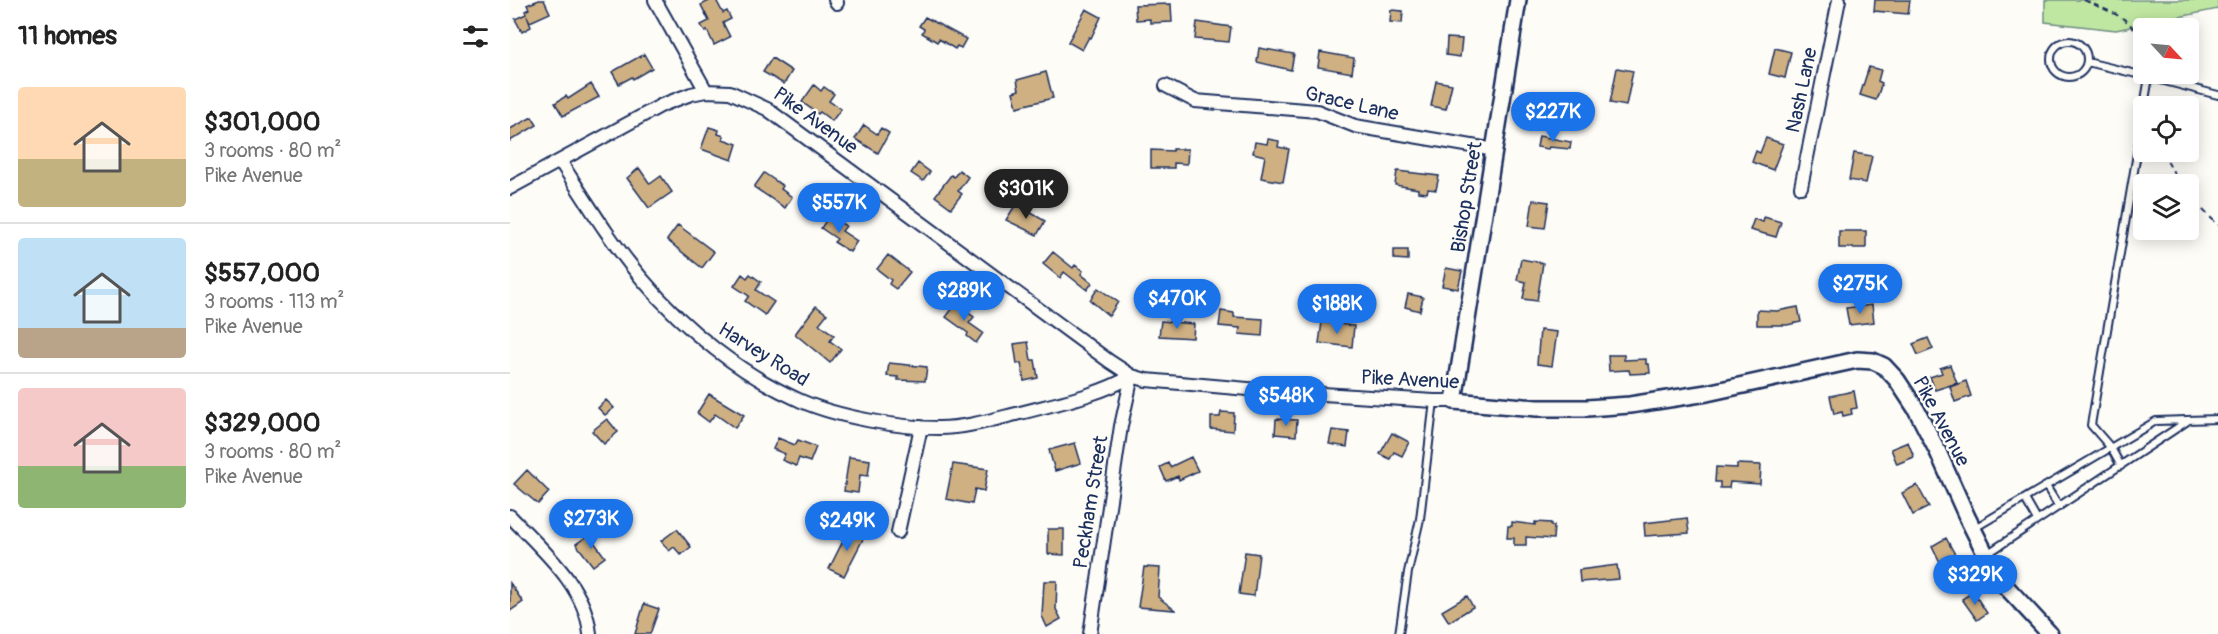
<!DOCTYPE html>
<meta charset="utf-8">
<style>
:root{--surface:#fff;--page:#f6f6f6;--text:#222;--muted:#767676;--line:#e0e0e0;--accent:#1a73e8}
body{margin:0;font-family:Pangolin,sans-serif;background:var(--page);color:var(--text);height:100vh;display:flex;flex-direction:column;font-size:22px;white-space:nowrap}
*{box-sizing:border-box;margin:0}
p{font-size:20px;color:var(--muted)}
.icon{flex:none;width:33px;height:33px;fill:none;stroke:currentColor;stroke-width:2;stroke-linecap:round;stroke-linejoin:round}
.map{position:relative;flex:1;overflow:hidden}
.side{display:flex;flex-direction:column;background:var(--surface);width:510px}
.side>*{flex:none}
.needle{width:39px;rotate:116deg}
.tools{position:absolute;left:1623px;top:18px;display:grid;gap:12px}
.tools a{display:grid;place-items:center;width:66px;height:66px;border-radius:6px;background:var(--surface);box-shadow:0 3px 15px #0003;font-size:30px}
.price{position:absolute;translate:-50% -51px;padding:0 14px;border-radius:21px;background:var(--accent);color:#fff;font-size:20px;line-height:39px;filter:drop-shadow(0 2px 3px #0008)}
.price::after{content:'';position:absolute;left:50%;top:36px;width:18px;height:14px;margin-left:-9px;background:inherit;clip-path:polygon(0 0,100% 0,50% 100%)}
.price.selected{background:#222;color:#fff}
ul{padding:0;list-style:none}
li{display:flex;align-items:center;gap:18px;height:150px;padding:0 18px}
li+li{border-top:2px solid var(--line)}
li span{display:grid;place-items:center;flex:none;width:168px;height:120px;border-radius:6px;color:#555}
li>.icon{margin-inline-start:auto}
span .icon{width:72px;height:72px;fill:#fffc;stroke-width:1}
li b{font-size:26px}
h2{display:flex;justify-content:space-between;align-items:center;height:72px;padding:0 18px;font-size:26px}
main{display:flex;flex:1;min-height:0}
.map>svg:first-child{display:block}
</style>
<main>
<section class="side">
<h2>11 homes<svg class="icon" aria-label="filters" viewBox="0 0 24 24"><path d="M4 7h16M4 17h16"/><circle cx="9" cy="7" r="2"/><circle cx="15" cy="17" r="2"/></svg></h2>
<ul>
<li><span style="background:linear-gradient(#ffd9b3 60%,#c2b280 0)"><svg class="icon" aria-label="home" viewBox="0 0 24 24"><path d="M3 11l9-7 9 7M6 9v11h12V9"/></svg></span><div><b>$301,000</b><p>3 rooms · 80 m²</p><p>Pike Avenue</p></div></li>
<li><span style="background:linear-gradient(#bfe0f5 75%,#b9a48a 0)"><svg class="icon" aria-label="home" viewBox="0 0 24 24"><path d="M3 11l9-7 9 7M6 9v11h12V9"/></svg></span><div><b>$557,000</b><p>3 rooms · 113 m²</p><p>Pike Avenue</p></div></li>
<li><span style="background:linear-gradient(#f6c9c9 65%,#8fb573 0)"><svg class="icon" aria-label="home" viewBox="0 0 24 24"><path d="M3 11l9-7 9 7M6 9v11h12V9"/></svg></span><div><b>$329,000</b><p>3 rooms · 80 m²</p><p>Pike Avenue</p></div></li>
</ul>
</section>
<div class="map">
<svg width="1708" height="634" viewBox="0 0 1708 634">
<rect width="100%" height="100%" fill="#fdfcf7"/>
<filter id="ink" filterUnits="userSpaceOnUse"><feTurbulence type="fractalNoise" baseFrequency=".0167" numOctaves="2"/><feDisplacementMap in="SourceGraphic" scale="12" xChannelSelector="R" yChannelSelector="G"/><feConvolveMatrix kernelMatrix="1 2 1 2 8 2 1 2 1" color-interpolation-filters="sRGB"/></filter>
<g filter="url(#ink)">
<!-- green -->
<path fill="#c0e7a2" stroke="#6e8b80" stroke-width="1.5" d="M1535,0H1708V9L1606,30L1535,22Z"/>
<!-- building -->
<path fill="#cfb083" stroke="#1b2f5e" stroke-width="1.5" d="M29,0H34L40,13L20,22L17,16L21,27L12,32L5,19L16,14L15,11L19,9L17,5Z
M201,0H206L213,13L217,11L221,19L213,23L220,37L204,45L197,30L195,32L191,25L199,21L191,5Z
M1365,0H1400L1398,14L1364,11Z
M661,4L662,22L640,23V19L626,20L625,5Z
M576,9L591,17L581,38L579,37L572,50L558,42Z
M881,10L893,11L892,23L880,22Z
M415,17L456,39L451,48L447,46L445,49L429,39L427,42L412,33L414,29L409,26Z
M687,22L721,27L719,42L685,39Z
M937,38L952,39L950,57L936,55Z
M749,48L784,54L781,70L747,62Z
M1265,48L1281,52L1275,78L1259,74Z
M810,52L844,58L842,73L808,67Z
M134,54L142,68L123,79L122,77L109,84L102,72Z
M262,58L282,71L274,84L253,72Z
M1359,67L1371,70L1368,81L1372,83L1366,100L1350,95Z
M1107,68L1123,71L1116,106L1100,103Z
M536,72L543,98L507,107L503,92L509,90L507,80Z
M926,81L942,84L936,109L921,106Z
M81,84L89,97L53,116L45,103L56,96L58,99Z
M304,85L311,91L314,87L324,94L319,101L331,109L322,121L310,112L308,114L292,102Z
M1026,98L1048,102L1045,117L1024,113Z
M22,117L27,125L0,141V129Z
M354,125L367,134L371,128L379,133L368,153L345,139Z
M199,127L209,130L208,134L214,136L213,139L227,144L222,160L191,149Z
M1029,136L1061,142L1060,149L1039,147L1038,149L1027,147Z
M1256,138L1273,144L1263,170L1242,162L1246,151L1250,153Z
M758,139L769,141L768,147L779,149L773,182L751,178L755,156L743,153L745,142L757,144Z
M663,149H678L677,164L664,163V168H641V150L663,151Z
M1344,153L1362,156L1356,183L1339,180Z
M408,163L420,172L413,181L401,173Z
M129,168L140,184L151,176L162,192L139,208L117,178Z
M449,170L458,177L448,191L452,194L441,208L425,196L441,175L444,177Z
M887,171L929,176L926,190L918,189L917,193L908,192V189L885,185Z
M254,173L273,186L271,189L282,197L275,208L244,187Z
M1023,200L1039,202L1035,228L1019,226Z
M506,204L535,221L527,235L496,220Z
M319,216L336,226L332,231L347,241L340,252L324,242L327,239L311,228Z
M1254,217L1271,222L1266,237L1240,230L1244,219L1253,222Z
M168,225L204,252L192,268L157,240Z
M1329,231H1356V248H1329Z
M884,250H898V260L884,259Z
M543,252L563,268L565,265L573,271L571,274L582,283L577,290L554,272L550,278L533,264Z
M378,255L400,272L386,289L379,284L381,280L367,269Z
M1011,259L1033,263L1027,301L1013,299L1016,282L1007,280Z
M936,268L952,271L948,289L932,286Z
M232,274L237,278L240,274L251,282L246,290L264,302L255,315L235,301L239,296L224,286Z
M588,288L608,302L599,316L580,300Z
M898,294L913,297L910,311L895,307Z
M446,304L464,317L459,323L473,333L466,343L457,336L458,333L436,317Z
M1362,305L1364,322L1339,325L1336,308Z
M306,306L317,314L309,324L324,335L320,341L331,349L320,363L285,334Z
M1288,307L1291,322L1277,325H1247V310L1267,311Z
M711,311L724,313V317L753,319L752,336L729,334L730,328L709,326Z
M651,321L684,324L683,338L649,336Z
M812,322L844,326L842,347L809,343Z
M1030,330L1047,332L1042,366L1027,364Z
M1418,338L1423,349L1408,355L1403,344Z
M518,342L521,360H525L528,378L514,381L511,363L507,364L504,344Z
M1098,355H1114V360L1136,359V364H1139L1140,373L1120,374L1119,370L1099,371Z
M379,363L417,367L415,381L388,380V377L377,376Z
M1440,365L1447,383L1425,390L1420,377L1432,373L1430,368Z
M1456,381L1461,396L1445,402L1440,387Z
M1344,391L1347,408L1341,409L1342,414L1333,416L1332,412L1324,414L1320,396Z
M199,394L234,415L225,428L205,414L199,422L187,413Z
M96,400L104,408L95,415L88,408Z
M711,412L724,413L723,431L701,429V417H710Z
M97,419L108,432L94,444L82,431Z
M766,419L787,420L786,436L765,434Z
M822,430L839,432L837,447L819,444Z
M882,433L899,442L892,456L884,452L880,459L870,454Z
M268,438L285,445L288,440L306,447L300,462L289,458L286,466L272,460L275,454L263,449Z
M1398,442L1404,457L1387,464L1381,449Z
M565,443L571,463L545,471L539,450Z
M339,457L360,460L358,476L350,475L348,493L334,491Z
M681,457L688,471L669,480L668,476L656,481L650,467L658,463L660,467Z
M443,464L478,469L474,491L465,489L462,504L436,499Z
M1227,464L1251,465L1250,484L1220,482L1219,488H1210V482H1205L1206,467L1227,468Z
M17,470L39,492L28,504L4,484Z
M1407,485L1419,507L1403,515L1392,493Z
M1177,518L1179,533L1135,536L1134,523Z
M1002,522L1025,525V522L1041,523V526H1044L1043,539L1016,537V545H1004V538H997L998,526H1002Z
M340,527L355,535L334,576L319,569Z
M167,529L181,547L171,555L164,547L159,551L151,541Z
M538,529H554V555L538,554Z
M79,535L95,557L83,566L66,544Z
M1436,538L1447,558L1432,566L1422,546Z
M735,552L749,554L744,596L729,594Z
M1107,565L1109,579L1070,582L1069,570Z
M634,567L650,568L648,597L665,610L628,607Z
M534,581H547L546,609L551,619L537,627L532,616Z
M0,583L13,602L0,611Z
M1463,592L1477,613L1467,620L1452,599Z
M957,596L963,607L939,622L932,611Z
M134,604L149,609L140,634H125Z"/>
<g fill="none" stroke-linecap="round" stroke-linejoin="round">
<!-- service casing -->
<g stroke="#1b2f5e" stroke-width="10">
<path id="service" d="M1541 59a18 18 0 1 1 36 0a18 18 0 1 1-36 0Z
M1577,62L1639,77
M1634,106L1639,77L1708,95
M1611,466L1601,448L1581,425L1634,112
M1536,486L1549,507
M1515,499L1527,520
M1463,529L1646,421L1708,419
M1477,554L1679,420
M889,634L898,572L910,519L924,401"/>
</g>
<!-- minor casing -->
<g stroke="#1b2f5e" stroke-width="16">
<path id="minor" d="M145,0L196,91
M325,0L327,3
M656,86L685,101L807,111L845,126L985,150
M50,161C76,201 102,244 133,280C175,330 232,375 291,401C328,417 390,428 429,428C456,428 485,419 510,413C548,403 587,396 622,376
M1291,187L1329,0
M0,188L152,105L181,94L196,91L220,92L257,109L599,361L622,376L636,380L749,390L924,401H944
M0,516C31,549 76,586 80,634
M388,532L411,427
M580,634L611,426L622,376"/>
</g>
<!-- tertiary casing -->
<g stroke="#1b2f5e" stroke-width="20">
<path id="tertiary" d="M1008,0L944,401L1027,408H1077L1120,405L1197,393L1347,360L1363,361L1374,366L1387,380L1406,409L1428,452L1457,517L1487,577L1540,634"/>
</g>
<!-- path -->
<path stroke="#1b2f5e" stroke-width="2" stroke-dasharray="6 4.5" stroke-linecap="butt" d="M1574,0C1615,19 1630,18 1633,67
M1652,152L1670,184
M1678,195L1708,225"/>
<!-- service -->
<use href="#service" stroke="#fdfcf7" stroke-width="6"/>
<!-- minor -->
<use href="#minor" stroke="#fdfcf7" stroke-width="12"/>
<!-- tertiary -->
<use href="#tertiary" stroke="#fdfcf7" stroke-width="15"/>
</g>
</g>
<g text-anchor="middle" stroke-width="5" stroke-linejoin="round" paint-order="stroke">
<!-- street labels -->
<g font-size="20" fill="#1b2f5e" stroke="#fdfcf7">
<text transform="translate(1291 90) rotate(-78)" y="7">Nash Lane</text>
<text transform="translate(842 103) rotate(13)" y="7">Grace Lane</text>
<text transform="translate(306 120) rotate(36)" y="7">Pike Avenue</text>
<text transform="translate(956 197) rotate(-81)" y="7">Bishop Street</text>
<text transform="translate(254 354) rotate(32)" y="7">Harvey Road</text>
<text transform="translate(900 379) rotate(3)" y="7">Pike Avenue</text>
<text transform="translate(1432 421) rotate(62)" y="7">Pike Avenue</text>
<text transform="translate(580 502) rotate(-81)" y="7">Peckham Street</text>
</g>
</g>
</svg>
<div class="tools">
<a><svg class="needle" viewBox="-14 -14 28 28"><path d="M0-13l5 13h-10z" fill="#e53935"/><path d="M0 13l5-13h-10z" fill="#767676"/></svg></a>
<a><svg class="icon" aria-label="locate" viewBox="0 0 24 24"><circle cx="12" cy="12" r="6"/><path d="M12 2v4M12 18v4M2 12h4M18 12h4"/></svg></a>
<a><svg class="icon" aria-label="layers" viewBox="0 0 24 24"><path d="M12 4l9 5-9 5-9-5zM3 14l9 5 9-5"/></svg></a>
</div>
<b class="price" style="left:1043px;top:143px">$227K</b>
<b class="price selected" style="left:516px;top:220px">$301K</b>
<b class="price" style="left:329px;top:234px">$557K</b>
<b class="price" style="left:1350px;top:315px">$275K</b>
<b class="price" style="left:454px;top:322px">$289K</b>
<b class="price" style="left:667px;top:330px">$470K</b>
<b class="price" style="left:827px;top:335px">$188K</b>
<b class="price" style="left:776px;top:427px">$548K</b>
<b class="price" style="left:81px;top:550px">$273K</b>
<b class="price" style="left:337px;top:552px">$249K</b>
<b class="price" style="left:1465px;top:606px">$329K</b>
</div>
</main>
